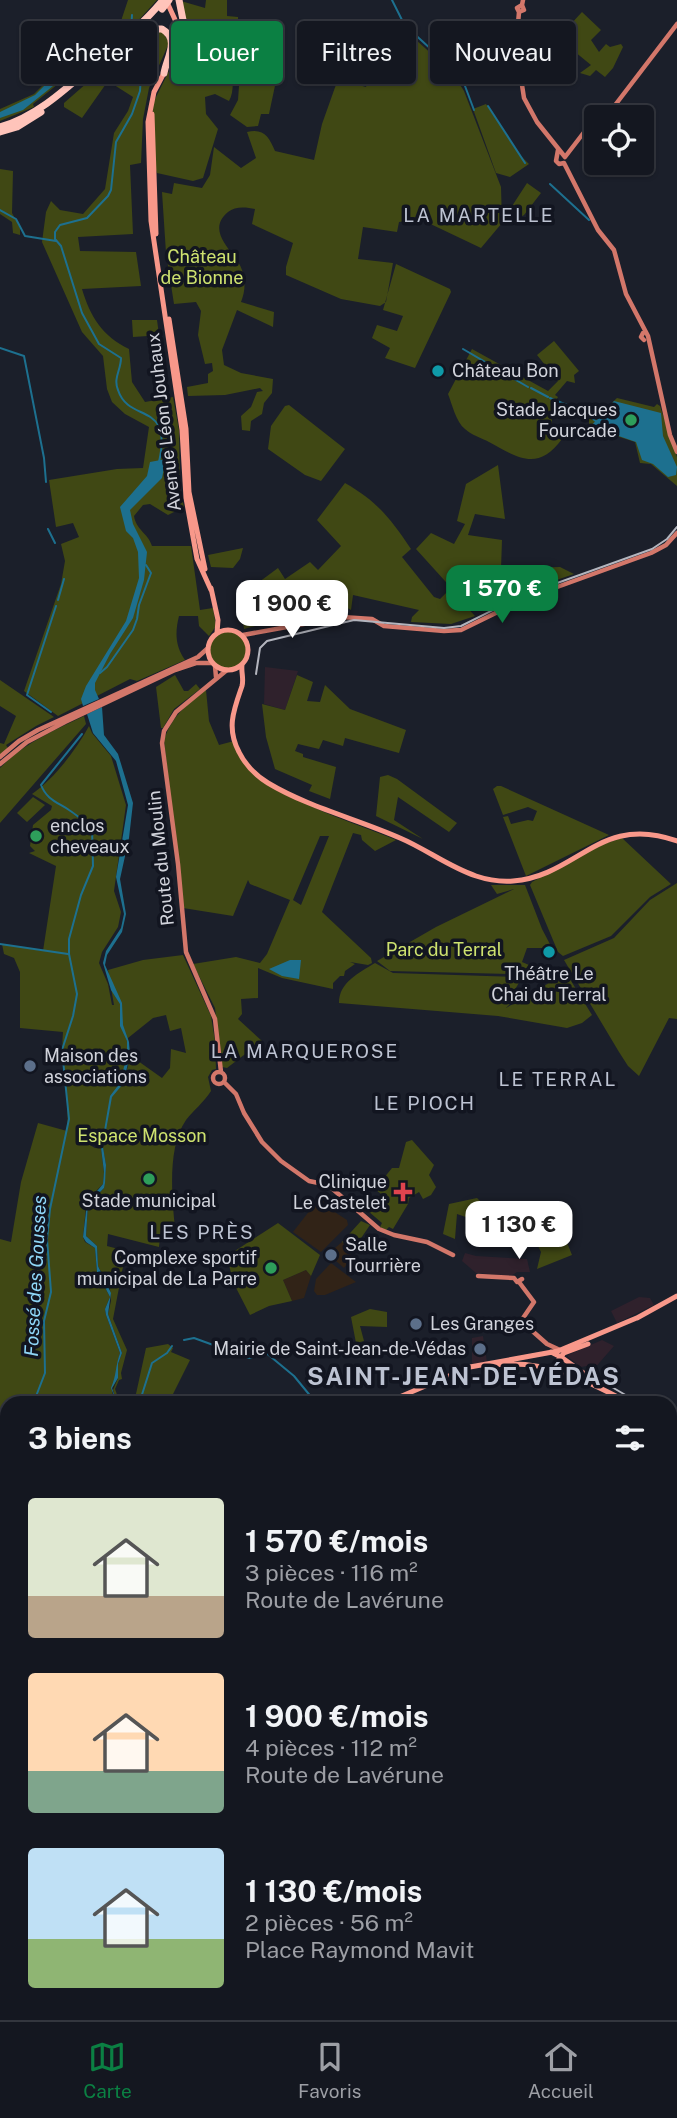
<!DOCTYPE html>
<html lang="fr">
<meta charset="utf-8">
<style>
:root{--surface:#141720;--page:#1d2029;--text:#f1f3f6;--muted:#9d9fa5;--line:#33363e;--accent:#0b8043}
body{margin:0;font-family:"Public Sans",sans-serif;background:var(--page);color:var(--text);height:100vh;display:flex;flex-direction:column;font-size:26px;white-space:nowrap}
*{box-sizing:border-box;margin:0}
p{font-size:23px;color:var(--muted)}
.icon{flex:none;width:38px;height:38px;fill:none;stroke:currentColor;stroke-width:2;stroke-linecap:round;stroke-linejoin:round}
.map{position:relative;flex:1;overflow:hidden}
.details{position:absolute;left:0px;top:1396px;width:677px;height:625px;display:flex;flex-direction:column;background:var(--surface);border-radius:21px 21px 0 0;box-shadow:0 2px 5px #0004,0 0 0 2px var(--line)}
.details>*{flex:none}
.top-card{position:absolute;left:21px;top:21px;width:635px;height:63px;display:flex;gap:14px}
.controls{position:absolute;left:584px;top:105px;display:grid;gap:14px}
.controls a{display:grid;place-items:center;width:70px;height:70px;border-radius:7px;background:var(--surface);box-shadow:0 2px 5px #0004,0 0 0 2px var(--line);font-size:35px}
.price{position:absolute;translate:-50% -60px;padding:0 16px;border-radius:14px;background:#fff;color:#222;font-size:23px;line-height:46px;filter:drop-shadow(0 2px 4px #0008)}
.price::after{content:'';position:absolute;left:50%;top:42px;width:21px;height:16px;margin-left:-10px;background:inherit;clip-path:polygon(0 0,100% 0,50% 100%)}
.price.active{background:var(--accent);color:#fff}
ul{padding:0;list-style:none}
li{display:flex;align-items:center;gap:21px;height:175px;padding:0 28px}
li span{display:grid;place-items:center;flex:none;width:196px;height:140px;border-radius:7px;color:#555}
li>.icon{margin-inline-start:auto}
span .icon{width:84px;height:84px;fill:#fffc;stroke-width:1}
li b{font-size:30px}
h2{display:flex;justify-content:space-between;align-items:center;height:84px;padding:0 28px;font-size:30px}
.pill{padding:0 24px;border-radius:7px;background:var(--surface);box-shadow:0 2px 5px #0004,0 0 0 2px var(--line);font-size:24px;line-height:63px}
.pill.active{background:var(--accent);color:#fff}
.dock{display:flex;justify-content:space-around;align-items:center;height:98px;border-top:2px solid var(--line);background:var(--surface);font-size:19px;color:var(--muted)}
.dock a{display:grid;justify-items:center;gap:4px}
.dock .active{color:var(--accent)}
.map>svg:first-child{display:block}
</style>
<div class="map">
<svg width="677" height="2020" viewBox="0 0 677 2020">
<rect width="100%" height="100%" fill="#1b1f2a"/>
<!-- commercial -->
<path fill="#2f212c" d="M265,667L298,671L285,710L264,704Z
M465,1253L476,1256L527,1259L530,1272H517L511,1276L476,1273L462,1261Z
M639,1297L650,1298L654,1305L617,1323L611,1311Z
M483,1336L487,1362L472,1364V1338Z
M602,1340L614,1346L593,1370L587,1366L581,1367L568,1357V1355Z"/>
<!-- education -->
<path fill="#312317" d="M321,1196L330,1209L347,1220L348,1225L321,1252L293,1232Z
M342,1242L353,1250L351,1255L352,1257L344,1268L328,1254Z
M331,1263L356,1282L325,1295H317L314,1291L316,1279Z
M306,1270L311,1276L304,1298L292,1301L283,1280Z"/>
<!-- green -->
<path fill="#404814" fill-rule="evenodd" d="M128,0H157L135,24L86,63L83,52L119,27Z
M206,0H227V16L238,17V22L234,28L219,24C227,42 239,84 229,101L215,94L205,97L206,114L218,129L203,178L193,181L157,173L152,157L151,125L154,101L182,45L181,1L205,8Z
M582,12L601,30L591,40L599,52L606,44L610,47L621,44L623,47L613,68L605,77L596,70L590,76L580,73L591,65L558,38Z
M354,19L404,28L407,30L398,46L406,53L416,40L452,72L464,91L501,187L502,223L481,248L420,219L399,222L397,232L363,227L358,259L393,263L386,302L380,306L341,299L286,275V267L293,243L252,224L255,209C246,207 235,206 228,212C204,232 236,252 242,270C246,281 245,292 241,302L274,312L273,327L237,310L222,350L224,365L241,373L273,379L272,393L264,403L262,414L251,421L250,431L242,430L241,416L251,407L257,392L263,391L260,388L225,395L188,396L187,387L208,383V374L213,371L212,363L205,364L198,335L201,311L196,302L174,304L166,253L162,192L172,194L174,183L202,188L210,175L214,147L241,168L256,158L247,132C264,128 269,137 275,151L314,160L322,124L338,79L366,87L373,61L342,52L348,27L353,26Z
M250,28L256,30L274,29L269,77L276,81L269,114H261L258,126L247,127L230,115L238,100L239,86L231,41L238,39Z
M156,31L163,32L169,43L149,88L143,119L141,163L130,165L133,234L78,237L80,251L136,252L141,286L82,289C90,316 102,336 129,349L132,382L145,402L173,397L179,430L180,490L184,507L168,515L150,504L143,505L134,516C136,530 148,533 152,546H191L200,610L213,608L216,626L209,636L199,626L198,616H179C175,632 175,646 185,660L137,681L130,679L58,716L24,691L61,584L65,561L61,544L79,537L73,523L56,527L49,480L117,469L143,468L149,427L125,414L112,402L107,389L103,356L82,332L42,242L46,212L51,201L60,210L83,214L105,189L114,133L128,111L133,97L108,81L82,118L64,107V103L104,68Z
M62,66L68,71L61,78L63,80L33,104L34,107L0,121V109L34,94Z
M486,104L520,155L529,164L510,177L496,173L473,109Z
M0,169L13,171L12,213L20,228V235L13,233L12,222L0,214Z
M527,183L541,193L524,215L508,225L505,223V217Z
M396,264L450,289L451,292L415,368L385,358L390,348L372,338L377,325L397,331L403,316L383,310Z
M132,320H157L161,349H150L148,336L133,337Z
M554,341L579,371L574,375L575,383L567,381L555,395L558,397L552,407V431L562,439C538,472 518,458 489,442C482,438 471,435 465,429C456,422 452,404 448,394L472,349L548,391L558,381L537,355Z
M617,398L654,407L657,404L660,406L677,457V486L651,464L640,463L635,442L607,433L601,436L589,434V416L593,420Z
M289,405L345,449L321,481L305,475L268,449L271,426L285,406Z
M498,465L505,519L475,514L468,535L502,540L501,569L560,567L574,574L545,584L540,574L526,582L530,590L494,606L496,599L479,592L476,598L466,595L464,602L416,549L431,533L454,544L465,524L457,521L466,484Z
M345,483C378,502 390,518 411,549L402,557L434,597L440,599L450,589L475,616L451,624L411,622L412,617L419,610L353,595L351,610L346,607L319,609L244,629C244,621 237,620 237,612L256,599L251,588L278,568L285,579L310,562L318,570L341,546L317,520Z
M243,548L240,559L233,568L211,567L208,555Z
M209 650a19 19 0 1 1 38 0a19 19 0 1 1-38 0Z
M175,675L184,691H188L196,684L200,689L174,709L163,728H161L156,687Z
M297,675L313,682L307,701L320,702L325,685L350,709L406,730L399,753L345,738L343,746L323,740L319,749L298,744L295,751L303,754V757L336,767L330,799L309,791L312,785L275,769L266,737L262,704L285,710Z
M0,680L54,717L36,726L6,745L8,748L0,755V743L4,744L16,716L0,706Z
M206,690L209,721L219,745L234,741C259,797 343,818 396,840L375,851L362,840L361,835L353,833L322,912L371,958L372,963L368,965L350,962L355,964L345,971L344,976H340L333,983V989L282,978L258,968V998L241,999L242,1014L238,1019L262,1041L227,1068L222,1067L215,1008L193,964L236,957L260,963L267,954L290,900L250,884L248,880L233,916L183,908L164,740C172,716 187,704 206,690ZM320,836H329L301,905L293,900Z
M84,716L86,724L0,823V768C24,743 53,731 84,716Z
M89,726L92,733L111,756L126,805L114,891L121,912L118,927L102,952L99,963L108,984L112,1005H114L108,970L143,960L183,955L211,1016L215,1041L216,1069L212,1070L208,1077L211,1091C204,1102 194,1110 186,1120C167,1147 172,1197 175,1228L161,1227L159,1247L108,1234L107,1246L126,1251L113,1319L127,1350L121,1373L122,1379L119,1380L115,1389L120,1403H117L113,1390L118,1378V1364L122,1353L108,1314L111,1301L110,1289L98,1266L97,1246L86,1236L88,1204L104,1188L106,1165L103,1148L81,1140L95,1148H101L104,1173L103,1184L90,1197L86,1207L83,1237L85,1242L95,1248L97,1272L110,1297L105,1309L106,1315L120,1353C117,1362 118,1367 117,1376C114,1392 108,1383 116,1403L7,1404V1516L0,1509V1239L11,1242L21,1182L38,1123L67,1131C70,1097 60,1065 63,1032L20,1028V972L14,958L4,954L2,944L43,951L56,866L29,853L35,851L30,846L33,825L51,810L52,806L32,794C55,778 76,750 89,726ZM166,1015L170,1031L181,1028L186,1053L171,1049L170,1068L162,1078L131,1056L122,1086L130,1053L128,1038L153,1018Z
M388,775L397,779L457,823L449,832L398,797L394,820L423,839L376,816L380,777Z
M497,786H501L609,835L526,876L503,817L508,816L511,824L528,820L533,821L537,811L528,807L503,815L493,789Z
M33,797L45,805L27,822L17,813Z
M622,838L671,884L650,897L611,936L563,956L558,952L530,885L532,882L598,846Z
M677,883V1019L669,1018L639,1076L628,1066L619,1052L564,960L614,938L650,900Z
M491,885H525L542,929L552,948H527L522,962L543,971L548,970L544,975L390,971L377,961L436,927L514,889L497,894Z
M375,963L393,973L546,978L520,981L510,998L512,1002L506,1008L549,983L568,976L592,1015L582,1023L567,1028L498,1016L339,1003C339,982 359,973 375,963Z
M412,1140L434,1165L429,1175L436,1187L431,1195L423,1199L419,1192L409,1198L408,1204L393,1229L389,1227L386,1230L380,1227L382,1223L368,1211L381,1194L375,1189L392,1168H399L406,1142Z
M477,1198L481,1202L511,1205L516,1218L524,1219L530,1231L506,1237L504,1232H485L483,1223L457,1214L455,1239L443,1234L449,1204Z
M361,1221L370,1225L353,1250L342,1242Z
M278,1223L320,1255L311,1276L306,1270L283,1280L292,1301L269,1306L250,1315L233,1282L227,1256Z
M557,1224L560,1225L572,1255L537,1269L541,1252L532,1234Z
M370,1309L387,1312V1327L360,1326L364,1341L356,1343L351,1317Z
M168,1344L173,1348L171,1352L190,1360L173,1394L177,1400L175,1403H134L146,1348Z
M670,1525H677V1586L670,1588Z
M670,1602L677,1604V1698L670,1695V1638L674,1637Z
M7,1674V1797L0,1794V1681Z
M7,1841V2014H538L533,2020H0V1979L3,1977V1968L0,1961V1858L7,1849Z
M677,1958V2020H572L579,2014H670V1962Z"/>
<!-- water -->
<path fill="#1d708f" d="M48,82L53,86L23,110L0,118V112L35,95Z
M614,401L661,413L663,436L677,467L676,475L668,477L653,464L642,460L636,442L607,432L592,434L591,426Z
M166,459L162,478L130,510L133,524L147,552L144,580L133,618L110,654L95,683V690L99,699L83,706L81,699L86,686L126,621L139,578L138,552L133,538L126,531L120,507L147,476L150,462Z
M102,707L104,735L118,754L133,803L129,838L120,879L126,914L122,932L107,955L105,965L122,1003L123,1025L129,1042L130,1055L123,1084L112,1097L103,1147L106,1165L105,1183L104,1188L88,1204L86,1236L97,1246L98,1266L111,1293L108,1314L122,1353L118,1364V1378L112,1388L117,1403L111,1388C117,1374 115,1367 120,1353L106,1315L105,1309L110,1297L97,1272L95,1248L86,1242L83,1237L87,1203L103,1184L104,1172L101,1148L110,1096L120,1083L127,1055V1041L120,1026V1004L111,990L103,963L106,951L121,928L124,914L116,877L128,805L116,761L93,733L87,714Z
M290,960H301L299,979L282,976L269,969Z"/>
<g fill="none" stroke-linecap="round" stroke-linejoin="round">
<!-- stream -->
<path stroke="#1d708f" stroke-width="2" d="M392,0L404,24
M131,30L132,15
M410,30L455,71L465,86L474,110
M132,46L133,65L141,76L140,91L132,114L116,142L111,190L108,196L87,218L60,225L55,232V239L61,246L82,313L99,344L121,358C121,370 113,378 118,390C129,424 173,400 159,462
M488,106L525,163
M550,184L589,220
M0,210L16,219L25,236L56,241
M0,348L24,356L44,458L46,482
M463,349L528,387
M531,388L548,397
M550,398L574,408L575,412L587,414L598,423
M48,529L55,543
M58,600L64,579
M100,673L107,667L133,630L137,619L139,605L151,573L146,565
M51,712L27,695L56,606
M0,944L68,954
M184,1340L194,1338L249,1358L257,1356
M265,1352L294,1376L317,1404
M33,1404L45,1373L44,1321L51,1292L47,1239L50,1209L69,1119L62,1050L73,1016L77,994L69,954V939L81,895L93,866L92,827C84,822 77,815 69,810C57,802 47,800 41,785L82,734
M139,1404L152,1363L167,1353L172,1346
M0,1494L7,1482"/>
<!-- secondary -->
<path stroke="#d3776a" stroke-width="4.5" d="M522,5L517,8L519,12L517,36L518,59L524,98L537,122L565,157
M519,12L524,10L522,5L523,0
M606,117L677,24
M558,150L556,161L559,164L564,163
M565,157L585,131L597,123
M564,163L598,230L614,250L626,294L648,336L670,435L677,452
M643,333L641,337L644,340
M243,635L342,617L372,619L384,626L444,631L461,630L524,599L651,553L666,545L677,533
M215,666L216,677
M0,757L19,741L38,730L198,657L208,648
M0,764L27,742L65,722L175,670L196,663H212
M213 1078a6 6 0 1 1 12 0a6 6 0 1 1-12 0Z
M221,1072L215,1019L186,952L178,864L162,743L164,731L176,712L227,670
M224,1082L236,1094L244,1113L262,1142L281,1161L309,1181L328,1185L379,1229L394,1235L427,1242L453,1255
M478,1276L514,1278L517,1282L522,1279
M519,1282L534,1302L521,1321L547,1344L560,1350"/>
<!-- primary -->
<path stroke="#f8988a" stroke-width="5" d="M166,0L177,24L176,46
M165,71L154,92L148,122L151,221L182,430L186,498L197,559L211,590
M152,114L156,234
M169,319L186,429L189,492L205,569
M211,588L218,620L217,633
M208 650a20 20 0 1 1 40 0a20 20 0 1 1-40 0Z
M242,665C241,672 244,679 242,686C234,709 226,728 239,752C245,764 255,775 268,783C308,807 357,819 400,838C426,849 449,867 476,876C488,880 500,882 513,881C578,876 600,813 677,841
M637,1318L677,1296
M551,1352L561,1357L592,1379
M496,1365C546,1359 588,1381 631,1404
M551,1369L564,1353L588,1344
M383,1404L470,1367L558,1351L639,1317
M670,1426L677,1431
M0,1659L7,1651"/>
<!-- highway -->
<path stroke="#ffc4ba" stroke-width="7" d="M118,52L150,29H162C180,39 167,57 164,73
M171,64L185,30L179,0
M90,74L121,48
M0,127C39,116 70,85 99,60C122,41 144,23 163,0
M0,132L17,127L41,112
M670,1873L677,1866
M670,1885L677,1878
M670,1893L677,1886
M670,1911L677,1903
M538,2020L542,2014
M546,2020L550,2014
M553,2020L557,2014
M562,2020L567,2014"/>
<!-- tram -->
<path stroke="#b3b5be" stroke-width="2" d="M256,674L260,648L267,641L354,620L444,628L461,626L521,596L652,549L667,539L677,527
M586,1372L641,1404
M670,1422L677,1426"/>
<!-- highway-bridge -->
<path stroke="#ffc4ba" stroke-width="7" d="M162,9L169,0"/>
</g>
<!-- markers -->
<g fill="#0f9aa8" stroke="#121520" stroke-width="2.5">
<circle cx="438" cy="371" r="7"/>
<circle cx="549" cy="952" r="7"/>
</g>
<g fill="#2e9e5b" stroke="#121520" stroke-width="2.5">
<circle cx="631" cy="420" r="7"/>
<circle cx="36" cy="836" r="7"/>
<circle cx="149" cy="1179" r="7"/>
<circle cx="271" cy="1268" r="7"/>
</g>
<g fill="#5c6f8a" stroke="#121520" stroke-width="2.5">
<circle cx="30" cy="1066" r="7"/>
<circle cx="331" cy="1255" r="7"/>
<circle cx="416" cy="1324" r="7"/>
<circle cx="480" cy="1349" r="7"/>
</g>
<path fill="#e0444e" stroke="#121520" stroke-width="2.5" d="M399.5 1181.5h7v7h7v7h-7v7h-7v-7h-7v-7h7z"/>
<g text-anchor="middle" stroke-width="7" stroke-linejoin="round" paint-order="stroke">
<!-- park labels -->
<g font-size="18" fill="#cee26f" stroke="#121520">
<text x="202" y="263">Château<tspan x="202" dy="21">de Bionne</tspan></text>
<text x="444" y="956">Parc du Terral</text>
<text x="142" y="1142">Espace Mosson</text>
</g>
<!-- poi labels -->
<g font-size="18" fill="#d1d3db" stroke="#121520" text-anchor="start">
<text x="452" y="377">Château Bon</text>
<text x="617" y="416" text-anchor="end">Stade Jacques<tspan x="617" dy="21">Fourcade</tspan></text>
<text x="50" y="832">enclos<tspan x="50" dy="21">cheveaux</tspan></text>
<text x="549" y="980" text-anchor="middle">Théâtre Le<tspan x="549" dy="21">Chai du Terral</tspan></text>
<text x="44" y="1062">Maison des<tspan x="44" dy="21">associations</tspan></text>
<text x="387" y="1188" text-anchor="end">Clinique<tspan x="387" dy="21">Le Castelet</tspan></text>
<text x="149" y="1207" text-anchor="middle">Stade municipal</text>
<text x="345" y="1251">Salle<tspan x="345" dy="21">Tourrière</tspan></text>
<text x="257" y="1264" text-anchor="end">Complexe sportif<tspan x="257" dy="21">municipal de La Parre</tspan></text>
<text x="430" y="1330">Les Granges</text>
<text x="466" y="1355" text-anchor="end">Mairie de Saint-Jean-de-Védas</text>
</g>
<!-- street labels -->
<g font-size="18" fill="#d1d3db" stroke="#121520">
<text transform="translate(164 422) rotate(-97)" y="6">Avenue Léon Jouhaux</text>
<text transform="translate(161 858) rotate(-96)" y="6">Route du Moulin</text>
</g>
<!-- neighbourhood labels -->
<g font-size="19" letter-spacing="2" fill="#bdc3d2" stroke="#121520">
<text x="479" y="222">LA MARTELLE</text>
<text x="305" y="1058">LA MARQUEROSE</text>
<text x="558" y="1086">LE TERRAL</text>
<text x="425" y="1110">LE PIOCH</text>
<text x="202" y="1239">LES PRÈS</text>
</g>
<!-- water labels -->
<g font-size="19" font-style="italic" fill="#8fd7f8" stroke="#121520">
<text transform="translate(35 1276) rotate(-87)" y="7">Fossé des Gousses</text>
</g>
<!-- district labels -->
<g font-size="24" font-weight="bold" letter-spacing="2" fill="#bdc3d2" stroke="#121520">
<text x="464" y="1385">SAINT-JEAN-DE-VÉDAS</text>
</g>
</g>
</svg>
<div class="controls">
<a><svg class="icon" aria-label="locate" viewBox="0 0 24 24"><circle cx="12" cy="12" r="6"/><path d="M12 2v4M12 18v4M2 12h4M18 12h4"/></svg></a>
</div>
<b class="price active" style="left:502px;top:625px">1 570 €</b>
<b class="price" style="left:292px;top:640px">1 900 €</b>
<b class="price" style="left:519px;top:1261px">1 130 €</b>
<div class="top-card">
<a class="pill">Acheter</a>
<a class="pill active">Louer</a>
<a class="pill">Filtres</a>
<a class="pill">Nouveau</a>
</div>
<section class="details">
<h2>3 biens<svg class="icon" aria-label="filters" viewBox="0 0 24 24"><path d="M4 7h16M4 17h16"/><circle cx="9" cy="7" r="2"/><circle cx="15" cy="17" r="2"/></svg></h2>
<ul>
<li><span style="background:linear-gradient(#dfe7d0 70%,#b9a48a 0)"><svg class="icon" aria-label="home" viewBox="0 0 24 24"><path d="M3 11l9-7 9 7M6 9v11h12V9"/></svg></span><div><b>1 570 €/mois</b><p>3 pièces · 116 m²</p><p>Route de Lavérune</p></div></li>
<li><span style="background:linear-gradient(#ffd9b3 70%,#7fa58c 0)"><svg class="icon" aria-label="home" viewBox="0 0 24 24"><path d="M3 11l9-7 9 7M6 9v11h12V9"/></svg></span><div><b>1 900 €/mois</b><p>4 pièces · 112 m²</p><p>Route de Lavérune</p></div></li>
<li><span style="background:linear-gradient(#bfe0f5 65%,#8fb573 0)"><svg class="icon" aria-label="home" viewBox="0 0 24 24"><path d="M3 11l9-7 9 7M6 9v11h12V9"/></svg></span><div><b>1 130 €/mois</b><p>2 pièces · 56 m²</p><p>Place Raymond Mavit</p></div></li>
</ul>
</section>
</div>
<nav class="dock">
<a class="active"><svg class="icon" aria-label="map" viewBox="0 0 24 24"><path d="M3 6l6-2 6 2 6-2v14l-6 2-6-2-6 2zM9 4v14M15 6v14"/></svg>Carte</a>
<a><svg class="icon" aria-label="saved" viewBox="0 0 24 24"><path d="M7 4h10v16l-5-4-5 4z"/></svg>Favoris</a>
<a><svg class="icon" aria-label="home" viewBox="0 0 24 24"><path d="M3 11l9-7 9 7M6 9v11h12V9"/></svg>Accueil</a>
</nav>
